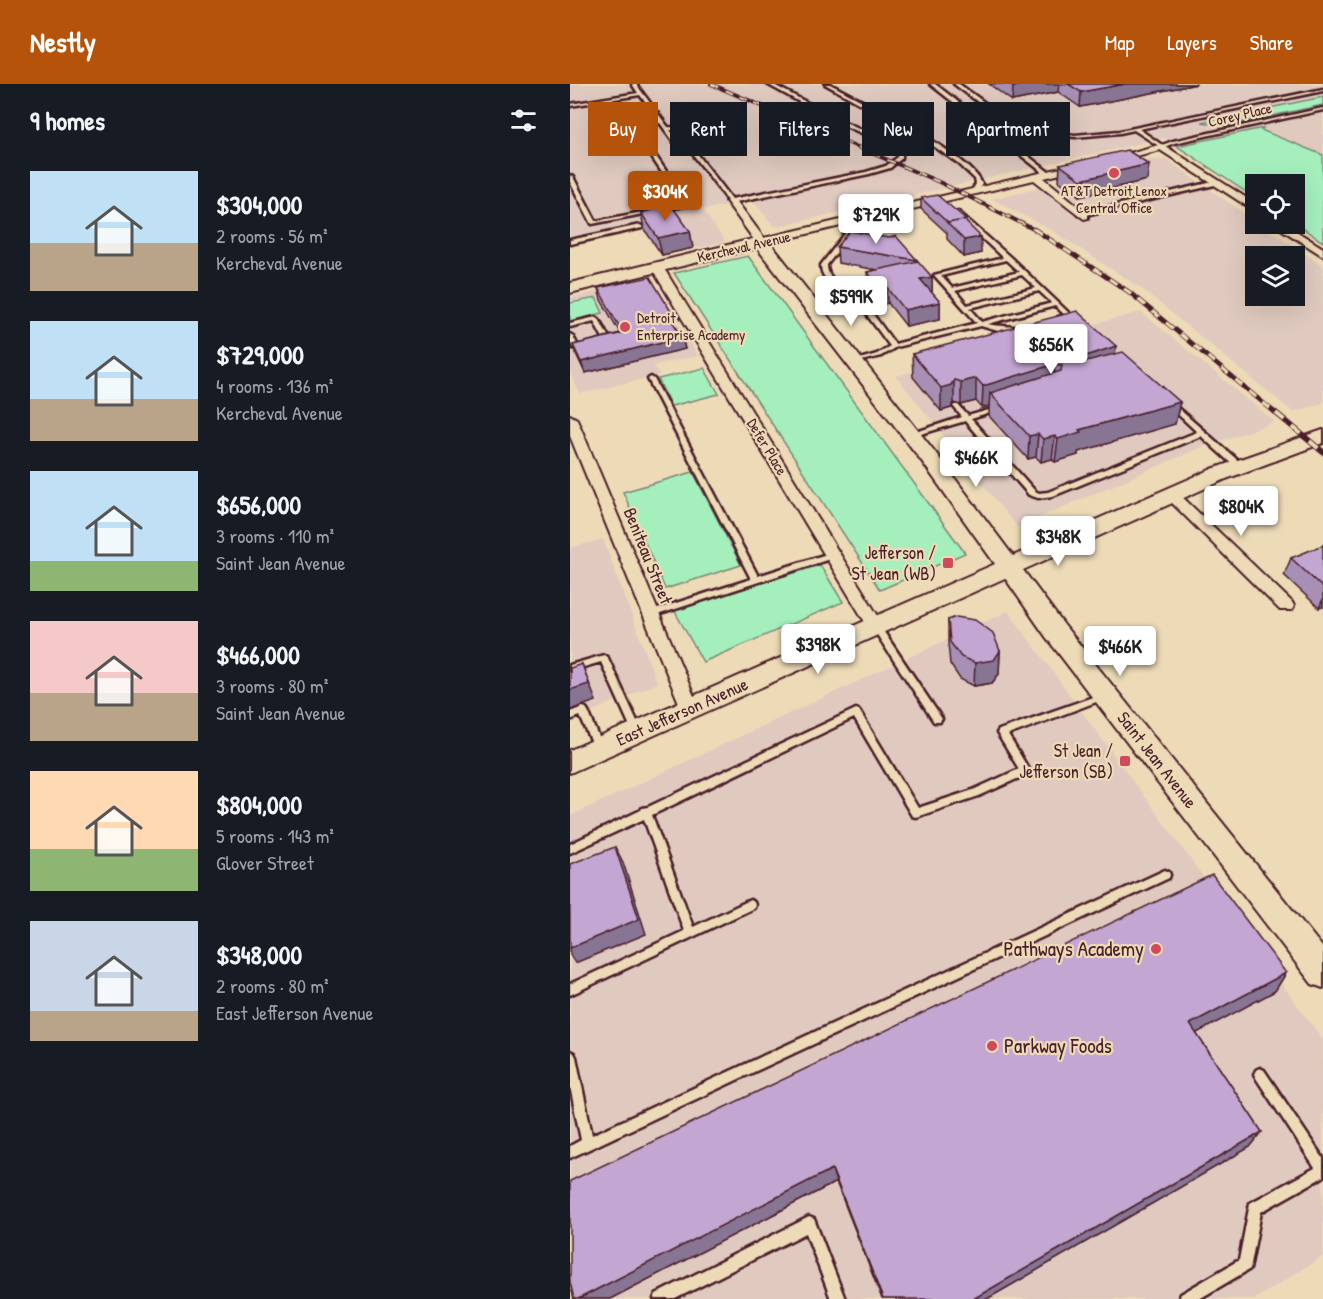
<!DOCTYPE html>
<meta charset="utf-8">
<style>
:root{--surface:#171b24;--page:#20242c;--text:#f1f3f6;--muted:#9ea1a6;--accent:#b45309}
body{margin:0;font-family:"Patrick Hand",sans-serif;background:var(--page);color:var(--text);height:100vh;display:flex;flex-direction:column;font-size:22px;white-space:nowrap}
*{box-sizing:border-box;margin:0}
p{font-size:20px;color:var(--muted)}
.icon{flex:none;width:33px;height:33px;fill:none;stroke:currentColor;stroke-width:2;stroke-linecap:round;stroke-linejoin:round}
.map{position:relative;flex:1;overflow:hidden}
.details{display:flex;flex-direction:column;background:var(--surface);width:570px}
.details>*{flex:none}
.top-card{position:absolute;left:18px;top:18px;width:570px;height:54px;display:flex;gap:12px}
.fabs{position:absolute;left:675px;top:90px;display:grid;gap:12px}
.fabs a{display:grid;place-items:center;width:60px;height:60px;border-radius:0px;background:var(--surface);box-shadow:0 6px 24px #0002;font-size:30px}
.price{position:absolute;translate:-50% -51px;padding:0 14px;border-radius:6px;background:#fff;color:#222;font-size:20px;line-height:39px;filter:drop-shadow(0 2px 3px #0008)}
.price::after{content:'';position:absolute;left:50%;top:36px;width:18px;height:14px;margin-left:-9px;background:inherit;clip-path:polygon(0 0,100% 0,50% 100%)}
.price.selected{background:var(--accent);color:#fff}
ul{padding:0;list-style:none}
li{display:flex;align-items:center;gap:18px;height:150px;padding:0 30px}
li span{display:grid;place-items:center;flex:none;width:168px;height:120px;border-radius:0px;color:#555}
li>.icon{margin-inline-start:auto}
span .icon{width:72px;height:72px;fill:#fffc;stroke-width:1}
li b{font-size:26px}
h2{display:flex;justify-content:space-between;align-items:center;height:72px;padding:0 30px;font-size:26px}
.tag{padding:0 21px;border-radius:0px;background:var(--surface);box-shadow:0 6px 24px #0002;font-size:21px;line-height:54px}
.tag.selected{background:var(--accent);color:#fff}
header{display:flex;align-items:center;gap:36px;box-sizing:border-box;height:84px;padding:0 30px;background:var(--accent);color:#fff}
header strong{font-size:28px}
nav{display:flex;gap:33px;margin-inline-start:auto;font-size:21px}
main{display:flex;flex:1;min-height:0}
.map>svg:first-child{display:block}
</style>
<header>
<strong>Nestly</strong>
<nav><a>Map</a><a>Layers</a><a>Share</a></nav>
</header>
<main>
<section class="details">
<h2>9 homes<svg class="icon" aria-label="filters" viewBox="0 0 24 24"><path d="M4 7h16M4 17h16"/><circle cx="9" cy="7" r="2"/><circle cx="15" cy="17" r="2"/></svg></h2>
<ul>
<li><span style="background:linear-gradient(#bfe0f5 60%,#b9a48a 0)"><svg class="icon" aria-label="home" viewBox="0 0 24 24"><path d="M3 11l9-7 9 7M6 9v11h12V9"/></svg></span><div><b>$304,000</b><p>2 rooms · 56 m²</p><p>Kercheval Avenue</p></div></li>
<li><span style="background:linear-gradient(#bfe0f5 65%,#b9a48a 0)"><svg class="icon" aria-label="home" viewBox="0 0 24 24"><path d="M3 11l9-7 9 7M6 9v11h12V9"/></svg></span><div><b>$729,000</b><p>4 rooms · 136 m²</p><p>Kercheval Avenue</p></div></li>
<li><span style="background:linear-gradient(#bfe0f5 75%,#8fb573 0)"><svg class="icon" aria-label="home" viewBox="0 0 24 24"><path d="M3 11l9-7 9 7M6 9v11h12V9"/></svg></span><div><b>$656,000</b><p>3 rooms · 110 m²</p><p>Saint Jean Avenue</p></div></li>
<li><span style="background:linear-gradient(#f6c9c9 60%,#b9a48a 0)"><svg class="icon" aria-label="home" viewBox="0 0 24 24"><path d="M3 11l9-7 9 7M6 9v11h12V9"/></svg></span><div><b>$466,000</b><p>3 rooms · 80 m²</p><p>Saint Jean Avenue</p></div></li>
<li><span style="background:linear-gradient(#ffd9b3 65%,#8fb573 0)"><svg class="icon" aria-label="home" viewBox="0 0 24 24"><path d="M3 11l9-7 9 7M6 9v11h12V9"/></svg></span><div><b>$804,000</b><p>5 rooms · 143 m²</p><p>Glover Street</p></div></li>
<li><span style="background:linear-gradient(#c9d6e8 75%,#b9a48a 0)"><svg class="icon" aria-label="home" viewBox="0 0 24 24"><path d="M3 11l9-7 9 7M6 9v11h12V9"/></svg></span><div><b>$348,000</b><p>2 rooms · 80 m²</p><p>East Jefferson Avenue</p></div></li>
</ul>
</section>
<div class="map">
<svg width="753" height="1215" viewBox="0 0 753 1215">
<rect width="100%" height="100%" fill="#eddab7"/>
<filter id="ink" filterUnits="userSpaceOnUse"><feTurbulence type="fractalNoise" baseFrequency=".0167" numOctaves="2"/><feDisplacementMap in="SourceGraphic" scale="12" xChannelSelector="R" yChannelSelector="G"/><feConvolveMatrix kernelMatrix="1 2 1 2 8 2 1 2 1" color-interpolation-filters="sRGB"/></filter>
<g filter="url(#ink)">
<!-- built -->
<path fill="#e0cabf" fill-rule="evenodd" d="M0,0H753V157L724,100H686L685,113L594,54L205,143L182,116L133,126L155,158L91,172L70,140L0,154Z
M583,74L596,75L685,137L686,140H690L753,182V319L723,328L572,205L483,147L422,115ZM686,172H724V212H686Z
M81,195L128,272L84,281L89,291L10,310L0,289V214Z
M571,228L705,338L632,363L447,443L326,292Z
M33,455L87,599L0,637V464Z
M438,527L753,956V1172L685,1215H3L0,1201V732Z"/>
<!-- green -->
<path fill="#a5efbd" stroke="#788774" stroke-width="1.5" d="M753,13V21L655,42L631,38Z
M693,44L691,46L753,71V158L725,139L724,100H686L685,114L607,62Z
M178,172L395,469L310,506L104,189Z
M26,214L33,229L0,237V219Z
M134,284L149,310L101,322L88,295Z
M123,388L171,481L95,505L53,408Z
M250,481L273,518L133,578L104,526Z"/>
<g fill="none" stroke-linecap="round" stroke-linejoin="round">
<!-- lane casing -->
<g stroke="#4a1f2b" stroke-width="5">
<path id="lane" d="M62,0H66L98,43L117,44L129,61L126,68L162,115L296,88L316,82L328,73V68L319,61L264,37L197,0H202L268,35L323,59L332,68V74L320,84L299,90L161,119L159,118L122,69L109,65L90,39L66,43L119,121L22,140L0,98V91L3,93L26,137L113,120L61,42L88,36L70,11L0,22V20L68,9ZM100,46H114L125,61L122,66L113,63Z
M255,0H260C291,17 401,70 412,100L406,109L401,108L406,100L405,95L389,80L352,54Z
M360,0H365L480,89V91H476Z
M384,0H389L440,37L470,47L505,51L550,47L753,5V7L569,45L592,61L603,57L753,24V26L604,59L592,64L564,46L550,49L505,53L467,49L436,39Z
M647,97L649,98V100L511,132L508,130Z
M388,127L440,173L501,231V233L488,235V233L495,231L485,222L418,240C429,243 443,241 451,245L450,246L428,247L411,242L326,263L311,272L283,279V277L307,270L320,262C308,246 296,228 282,213C271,202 251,200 251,181L278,146L271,140V138H275L284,146L257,181C257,198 275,201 286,210C300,224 313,245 325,260L407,239L364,191L433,174L386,130V128ZM436,176L449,188L382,204L371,192ZM452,191L466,204L397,221L385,207ZM469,207L482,219L412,238L400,224Z
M70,141L73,143L72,144L0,160V156Z
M26,233L29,235L41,257L40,258L30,259V257L34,256L24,237L0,243V239Z
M0,250L3,252L9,264L8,265L3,264L0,258Z
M81,293L84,295L188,492L263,468L266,469L267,471L266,473L84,532H78L77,530L78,528L181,495L78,295Z
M600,318L602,319L672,380V384H666L631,352L483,412L468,414L459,411L395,337L341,353L337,351L392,333L383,322L384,321H388L398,332L429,323H433V325L401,335L465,407L469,409L478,408L627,348L598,321V319Z
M307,541L310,542L372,635L370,638H364L304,546L303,544L304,542Z
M34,571L38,574L72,648L70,651H64L31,578L0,587V581Z
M534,609L537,610L539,612L537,614L438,651L458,684L460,687L458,690L409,712L346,733L342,732L284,634L82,731L123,843L180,816L184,818L185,821L184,824L0,911V900L114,847L74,735L0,769V760L71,726L72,724L78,723L286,625L289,626L348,724L403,706L449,685L427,649L429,646Z
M13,623L16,624L18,627L34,665L32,668H26L10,632L0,636V628Z
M595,786L599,788L600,791L599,794L0,1074V1062L11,1056L0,1002V967L4,969L6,973L22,1051Z
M690,984L694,986L753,1074V1093L691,1128L680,1185L629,1215H609L611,1210L669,1176L680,1119L745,1084L686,994L684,990L686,986Z
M239,1133L244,1135L275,1215H261L236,1149L105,1215H84L86,1210Z"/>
</g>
<!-- street casing -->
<g stroke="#4a1f2b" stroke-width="4">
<path id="street" d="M592,60L686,120V128L590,66L539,79L534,76Z
M512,79L516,80V84L474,94L518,130V134L514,135L464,96L191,161L187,160L156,117L165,115L194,154Z
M703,140H715L753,164V172Z
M87,180L93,183L313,540L316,544L313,548H301L81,183Z
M0,331L7,335L129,624L126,629H114L111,624L0,352Z
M602,406L607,408L722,518L724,522L722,526H710L597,414L595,411L597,408Z"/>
</g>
<!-- secondary casing -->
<g stroke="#4a1f2b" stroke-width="4">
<path id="secondary" d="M191,153L197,155L365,368L443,472L642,385L753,346V359L656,395L453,486L494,541L753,864V904L742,900L476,553L435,494L0,689V666L425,480L351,376L187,164L0,209V199Z"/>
</g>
<!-- lane -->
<use href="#lane" fill="#eddab7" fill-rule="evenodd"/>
<!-- street -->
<use href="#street" fill="#eddab7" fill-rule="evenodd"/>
<!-- secondary -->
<use href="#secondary" fill="#eddab7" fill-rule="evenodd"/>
<!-- rail-far2 casing -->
<g stroke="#4a1f2b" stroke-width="4">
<path id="rail-far2" d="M141,0L369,98L467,147"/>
</g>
<!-- rail-far1 casing -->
<g stroke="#4a1f2b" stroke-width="4.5">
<path id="rail-far1" d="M464,145L559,208L708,331"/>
</g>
<!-- rail casing -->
<g stroke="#4a1f2b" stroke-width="6">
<path id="rail" d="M706,329L753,368"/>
</g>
<!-- rail-far2 -->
<use href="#rail-far2" stroke="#eddab7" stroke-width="2" stroke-dasharray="8" stroke-linecap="butt"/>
<!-- rail-far1 -->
<use href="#rail-far1" stroke="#eddab7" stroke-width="3" stroke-dasharray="9" stroke-linecap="butt"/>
<!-- rail -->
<use href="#rail" stroke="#eddab7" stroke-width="4" stroke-dasharray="11" stroke-linecap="butt"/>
</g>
<!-- wall -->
<path fill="#a88fb5" stroke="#4a1f2b" stroke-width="1.5" d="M419,0H627L510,23L488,8L442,17Z
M490,81L577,96L510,112L489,97Z
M351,114L397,136V139L411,169L394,173L377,155V149L351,125Z
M71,129L120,147L123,164L92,171L74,145Z
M267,163L347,176V178L362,193V209L370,218V235L336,242L318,219L310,221L298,205L297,188L307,186L268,179Z
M28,204L105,241L112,253L115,265L15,289L7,272L3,261L50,249L31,216Z
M546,262L545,270L610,318L605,340L508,368V371L485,378L482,375L471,378L466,373L458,375L419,332V322L412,324L406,317L391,321L384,319L381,324L371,327L343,293L342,270Z
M753,461V523L749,524L714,491L721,474Z
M378,536L430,567L429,590L422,599L404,602L390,595L380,580L378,559Z
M716,889L705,907L626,949L692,1048L680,1063L417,1215H312L266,1098L40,1215H4L0,1198Z"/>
<!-- shaded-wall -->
<path fill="#887493" stroke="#4a1f2b" stroke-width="1.5" d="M457,0H489L488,8L442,17L443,3Z
M555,0H627L510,23L511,8Z
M579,80L577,96L510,112L511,96Z
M120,147L123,164L92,171L88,154Z
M411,153V169L394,173V156Z
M362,193V210L350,195Z
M317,203L318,219L310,221V204Z
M370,218V235L336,242L335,226Z
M102,229L105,241L98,230Z
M112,253L115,265L15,289L11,278Z
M546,262L543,284L510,295L513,273Z
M485,280L483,303L420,309L419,322L412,324L413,302Z
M406,294V317L391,321V298Z
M384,296V319L381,324L371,327V304Z
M610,318L605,340L508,368V371L485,378L488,355L509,346Z
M468,350L466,373L458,375L459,352Z
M485,352L482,375L471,378L473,355Z
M753,515V523L749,524Z
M430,567L429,590L422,599L404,602L405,579Z
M12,580L26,617L0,626V606Z
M45,763L53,778L76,850L5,879L0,871V864Z
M716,889L705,907L612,957L620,940Z
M692,1048L680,1063L417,1215H403Z
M262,1085L266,1098L40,1215H8Z"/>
<!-- building -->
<path fill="#c3a6d2" stroke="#4a1f2b" stroke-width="1.5" d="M439,0H457L443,3Z
M498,0H555L511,8Z
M557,66L579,80L511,96L490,81Z
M367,111L397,136L394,137V136L378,139L351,114Z
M101,121L120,147L88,154L71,129Z
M394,136L411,153L394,156L377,139Z
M280,147L319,154L326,152L347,176L267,163Z
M348,177L362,193L350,195L370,218L335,226L317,203L310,204L297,188Z
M80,193L102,229L98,230L112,253L11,278L3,261L53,249L28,204Z
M507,227L546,262L513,273L512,278L553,268L610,318L509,346L511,348L488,355L485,352L473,355L468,350L459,352L420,309L491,287L492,281L485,280L413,302L406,294L391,298L384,296L381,301L371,304L342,270Z
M753,461V504L721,474Z
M386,533L405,536L423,549L430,567L424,576L405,579L391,573L380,558L378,536Z
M12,580L19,600L0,606V584Z
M45,763L69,835L0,864V780Z
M642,791L716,889L620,940L692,1048L403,1215H313L262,1085L8,1215H4L0,1198V1097Z"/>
</g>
<!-- markers -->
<g fill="#d1495b" stroke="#eddab7" stroke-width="2">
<circle cx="544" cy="89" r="6"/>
<circle cx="55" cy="243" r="6"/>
<rect x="372" y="473" width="12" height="12" rx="3"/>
<rect x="549" y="671" width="12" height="12" rx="3"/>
<circle cx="586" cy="865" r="6"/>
<circle cx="422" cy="962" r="6"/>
</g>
<g text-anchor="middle" stroke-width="4.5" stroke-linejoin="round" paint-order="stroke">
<!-- far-street labels -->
<g font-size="15" fill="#4a1f2b" stroke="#eddab7">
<text transform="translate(670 31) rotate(-13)" y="5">Corey Place</text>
<text transform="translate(174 163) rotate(-13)" y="5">Kercheval Avenue</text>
<text transform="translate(197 363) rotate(59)" y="5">Defer Place</text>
</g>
<!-- far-poi labels -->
<g font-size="15" fill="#4a1f2b" stroke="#eddab7">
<text x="544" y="112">AT&amp;T Detroit Lenox<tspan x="544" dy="17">Central Office</tspan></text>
<text x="67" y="239" text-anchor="start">Detroit<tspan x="67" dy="17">Enterprise Academy</tspan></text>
</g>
<!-- poi labels -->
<g font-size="18" fill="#4a1f2b" stroke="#eddab7" text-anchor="end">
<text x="366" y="475">Jefferson /<tspan x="366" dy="21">St Jean (WB)</tspan></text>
<text x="543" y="673">St Jean /<tspan x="543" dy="21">Jefferson (SB)</tspan></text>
</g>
<!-- street labels -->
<g font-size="18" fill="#4a1f2b" stroke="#eddab7">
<text transform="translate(78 472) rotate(68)" y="6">Beniteau Street</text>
<text transform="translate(112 628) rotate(-24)" y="6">East Jefferson Avenue</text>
<text transform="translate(587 676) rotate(52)" y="6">Saint Jean Avenue</text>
</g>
<!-- near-poi labels -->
<g font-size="21" fill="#4a1f2b" stroke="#eddab7" text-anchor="end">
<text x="574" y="872">Pathways Academy</text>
<text x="434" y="969" text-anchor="start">Parkway Foods</text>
</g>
</g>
</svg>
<div class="fabs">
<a><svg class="icon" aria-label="locate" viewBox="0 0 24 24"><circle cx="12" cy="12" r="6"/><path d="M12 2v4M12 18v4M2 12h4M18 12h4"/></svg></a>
<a><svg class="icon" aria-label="layers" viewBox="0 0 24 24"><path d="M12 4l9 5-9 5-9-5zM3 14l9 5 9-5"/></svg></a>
</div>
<b class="price selected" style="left:95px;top:138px">$304K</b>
<b class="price" style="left:306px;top:161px">$729K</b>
<b class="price" style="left:281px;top:243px">$599K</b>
<b class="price" style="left:481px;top:291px">$656K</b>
<b class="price" style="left:406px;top:404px">$466K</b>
<b class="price" style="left:671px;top:453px">$804K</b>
<b class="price" style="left:488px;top:483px">$348K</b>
<b class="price" style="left:248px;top:591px">$398K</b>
<b class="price" style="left:550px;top:593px">$466K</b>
<div class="top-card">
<a class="tag selected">Buy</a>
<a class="tag">Rent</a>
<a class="tag">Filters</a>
<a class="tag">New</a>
<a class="tag">Apartment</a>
</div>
</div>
</main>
